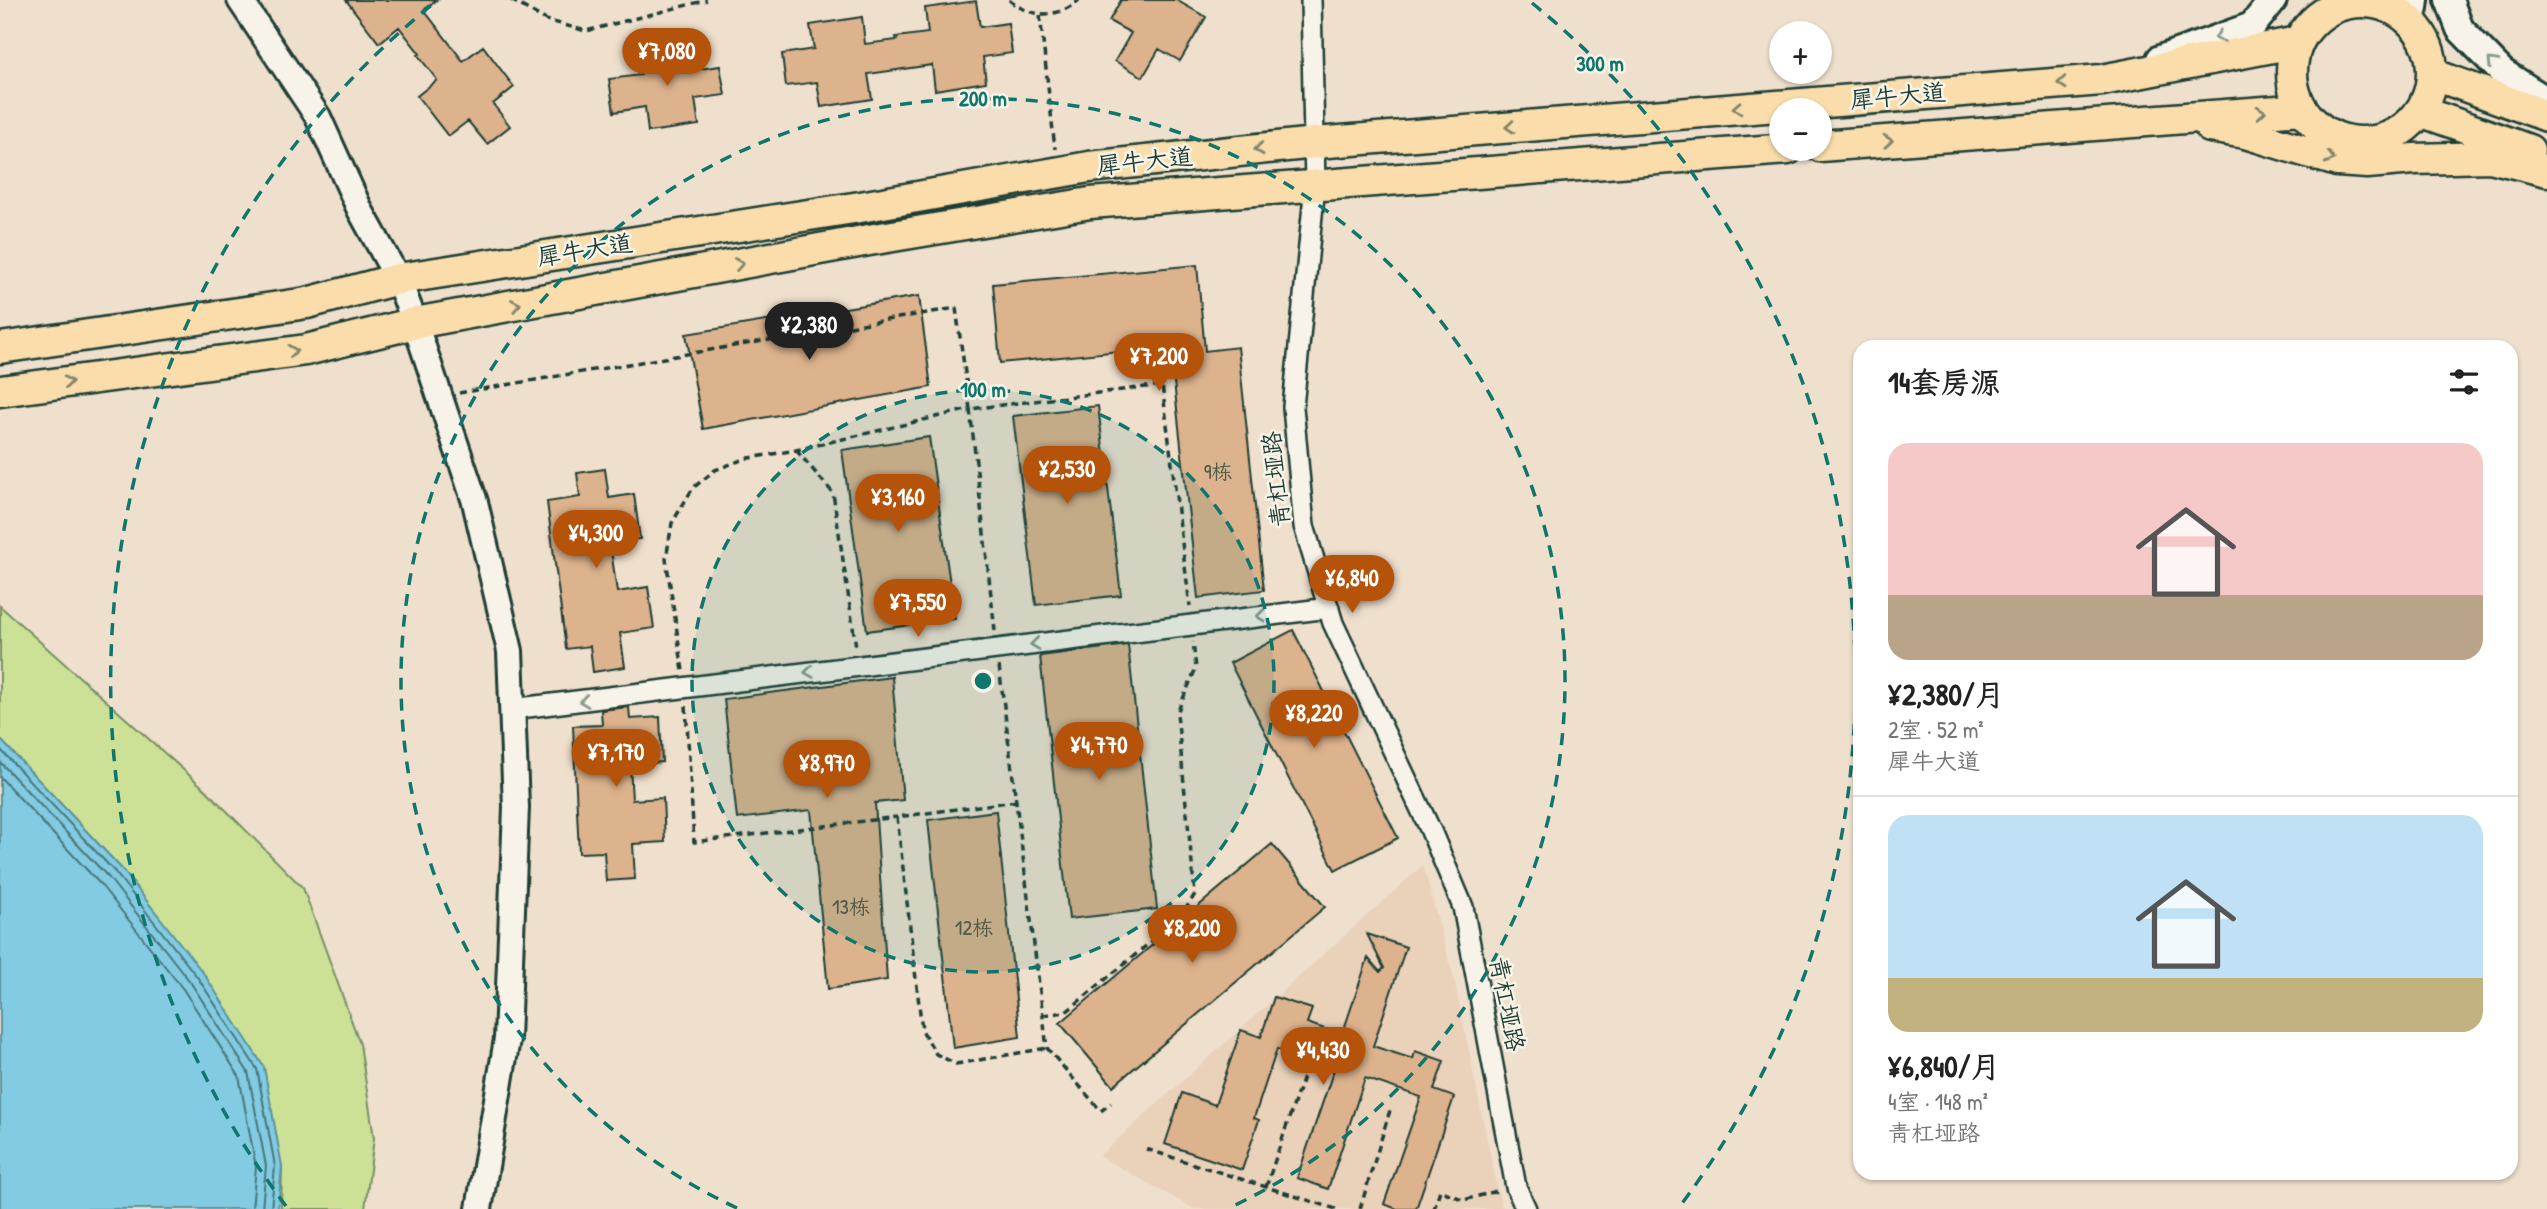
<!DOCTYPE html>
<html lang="zh">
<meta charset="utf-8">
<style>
:root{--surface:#fff;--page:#f2f2f2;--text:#222;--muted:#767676;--line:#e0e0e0;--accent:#b45309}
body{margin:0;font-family:"Patrick Hand","LXGW WenKai TC",sans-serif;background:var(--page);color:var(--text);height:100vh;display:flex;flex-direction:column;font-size:26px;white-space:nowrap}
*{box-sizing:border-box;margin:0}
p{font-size:23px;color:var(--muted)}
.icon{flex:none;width:38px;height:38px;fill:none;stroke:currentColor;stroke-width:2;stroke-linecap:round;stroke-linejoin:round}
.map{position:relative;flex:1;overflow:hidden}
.side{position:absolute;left:1853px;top:340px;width:665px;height:840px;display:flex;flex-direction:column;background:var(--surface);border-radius:21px;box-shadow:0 2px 5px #0004}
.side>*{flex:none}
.tools{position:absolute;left:1769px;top:21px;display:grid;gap:14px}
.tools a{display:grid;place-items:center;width:63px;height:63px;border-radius:50%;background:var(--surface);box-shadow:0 2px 5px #0004;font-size:35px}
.price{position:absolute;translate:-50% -60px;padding:0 16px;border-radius:24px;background:var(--accent);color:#fff;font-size:23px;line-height:46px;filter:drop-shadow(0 2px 4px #0008)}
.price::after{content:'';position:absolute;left:50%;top:42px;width:21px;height:16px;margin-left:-10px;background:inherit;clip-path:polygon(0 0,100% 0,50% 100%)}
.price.current{background:#222;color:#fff}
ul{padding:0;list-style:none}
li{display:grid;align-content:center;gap:14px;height:371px;padding:0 35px}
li+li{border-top:2px solid var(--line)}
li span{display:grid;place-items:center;height:217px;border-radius:21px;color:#555}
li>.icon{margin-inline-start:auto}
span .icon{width:126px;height:126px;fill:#fffc;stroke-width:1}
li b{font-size:30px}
h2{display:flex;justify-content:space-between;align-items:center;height:84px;padding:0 35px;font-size:30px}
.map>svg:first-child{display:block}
</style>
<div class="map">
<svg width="2547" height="1209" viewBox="0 0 2547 1209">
<rect width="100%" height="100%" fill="#efe0cd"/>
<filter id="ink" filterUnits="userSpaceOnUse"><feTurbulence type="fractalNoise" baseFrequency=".0143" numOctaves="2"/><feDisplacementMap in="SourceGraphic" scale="14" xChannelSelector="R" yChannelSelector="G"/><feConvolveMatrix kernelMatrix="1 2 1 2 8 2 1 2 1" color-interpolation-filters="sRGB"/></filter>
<g filter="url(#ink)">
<!-- built -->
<path fill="#ead2ba" d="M1423,865L1455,982L1497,1188L1503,1209H1194L1099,1156Z"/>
<!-- park -->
<path fill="#cce196" stroke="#768f65" stroke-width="2" d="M0,606L207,791L303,888L360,1044L374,1138L365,1209H281L282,1166L121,868L0,739Z"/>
<!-- water -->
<path fill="#82cbe3" stroke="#5a929d" stroke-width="2" d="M0,739L121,868L204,974L264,1067L282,1166L278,1209H0Z"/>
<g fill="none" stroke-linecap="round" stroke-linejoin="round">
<!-- shore -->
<path stroke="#47767a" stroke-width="2" d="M0,749L115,872L198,978L257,1069L275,1166L271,1209
M0,762L109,878L191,983L248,1072L266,1166L262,1209
M0,777L101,885L183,989L239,1076L256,1167L252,1209"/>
</g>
<!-- building -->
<path fill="#ddb38d" stroke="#1f3d34" stroke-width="2" d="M346,0H437L424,10L463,61L483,46L514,87L493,104L510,126L487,144L468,121L448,136L417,96L437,80L418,55L420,54L399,27L379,43Z
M1121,0H1176L1206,17L1180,61L1159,49L1143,77L1115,61L1131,33L1109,21Z
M976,1L980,27L1008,23L1012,53L983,57L986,82L935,90L932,65L868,74L872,99L821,107L817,82L786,86L782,54L814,49L810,25L862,17L865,44L897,40L896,37L928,33L925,8Z
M689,43L693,70L720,66L725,95L695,99L699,125L648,132L645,107L614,112L609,79L641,75L638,50Z
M1197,265L1205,351L1238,347L1264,590L1198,598L1170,346L1000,363L993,284Z
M919,296L931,387L703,429L686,334Z
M1098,406L1121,595L1036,605L1013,416Z
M929,437L955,619L867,631L842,450Z
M605,469L609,498L634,494L640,539L610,543L617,592L648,587L654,628L620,633L625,667L593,672L590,646L566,649L547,502L580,497L577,473Z
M1293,630L1398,838L1335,870L1230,663Z
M1128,645L1157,909L1069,919L1040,656Z
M892,677L903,800L875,803L887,980L828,989L811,810L737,819L724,699Z
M629,707L630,719L660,717L662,762L630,765L632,800L663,798L665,842L633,844L635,879L606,881L604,852L579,853L573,726L602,725L601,710Z
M996,811L1020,1037L953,1048L928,820Z
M1272,844L1325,907L1113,1086L1060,1023Z
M1367,934L1406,947L1373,1046L1413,1059L1415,1051L1444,1061L1434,1090L1454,1097L1416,1209H1397L1384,1204L1421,1097L1365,1078L1328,1189L1297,1178L1334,1069L1277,1049L1254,1118L1259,1120L1242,1170L1165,1144L1182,1093L1215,1105L1241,1030L1261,1037L1274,997L1312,1009L1307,1023L1342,1035L1368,958L1380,972L1384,968Z"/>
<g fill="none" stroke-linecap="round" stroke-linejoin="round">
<!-- minor casing -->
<g stroke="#1f3d34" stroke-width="24">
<path id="minor" d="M1311,0L1315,185L1293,407L1304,526L1333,623L1431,831L1463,907L1516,1187L1526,1209
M512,709L1329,608"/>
</g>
<!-- tertiary casing -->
<g stroke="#1f3d34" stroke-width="30">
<path id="tertiary" d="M240,0L318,117L360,210L398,279L415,323L475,502L510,651L516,807L507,1039L479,1209"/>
</g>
<!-- secondary casing -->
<g stroke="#1f3d34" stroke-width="32">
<path id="secondary" d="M2449,0L2460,29L2502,72L2547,101
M2339,5L2340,0
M2412,23L2415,0
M2160,59L2252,26L2273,0"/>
</g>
<!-- primary casing -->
<g stroke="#1f3d34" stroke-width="35">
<path id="primary" d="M2292 72a70 70 0 1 1 140 0a70 70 0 1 1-140 0Z
M2432,74L2547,116
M2420,111L2529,150
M2210,127L2245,133L2337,161L2367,163L2414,159L2490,157L2547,171
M1820,146L2302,109
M0,348L307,303L398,279L860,207L1089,167L1315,143L2102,80L2298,42
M0,391L306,350L415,323L869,240L1090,203L1788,149"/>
</g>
<!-- path -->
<path stroke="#1f3d34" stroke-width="3.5" stroke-dasharray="7 5" stroke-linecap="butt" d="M511,0L546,20L586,31L707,0
M1009,0C1031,18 1058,19 1079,0
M1040,15L1055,149
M459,393L956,308L970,409L796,450L744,459L715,470L693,488L672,523L666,559L683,671
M796,450L833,493L856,647
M995,631L970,409L1162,385L1190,606
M999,666L1047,1048L1101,1111L1111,1103
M686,706L694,842L897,817
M1016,801L897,817L922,1030L936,1054L956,1064L1047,1048
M1043,1015L1066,1012L1181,917L1195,894L1177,713L1196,668L1193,642
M1146,1149L1336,1209
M1266,1187L1304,1074
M1360,1209L1391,1107
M1434,1209L1440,1190L1464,1200L1497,1191"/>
<!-- minor -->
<use href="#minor" stroke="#f7f3e8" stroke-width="19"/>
<!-- tertiary -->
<use href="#tertiary" stroke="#f7f3e8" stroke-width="24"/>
<!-- secondary -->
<use href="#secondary" stroke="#f7f3e8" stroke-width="26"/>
<!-- primary -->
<use href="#primary" stroke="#faddab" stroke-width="30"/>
</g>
<!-- one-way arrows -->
<defs><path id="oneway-chevron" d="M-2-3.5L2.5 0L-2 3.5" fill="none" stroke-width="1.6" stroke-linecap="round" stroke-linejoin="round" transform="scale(1.75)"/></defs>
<g stroke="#8b988e">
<use href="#oneway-chevron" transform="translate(2219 37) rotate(160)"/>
<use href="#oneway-chevron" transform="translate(2492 62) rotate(-134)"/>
<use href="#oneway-chevron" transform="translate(1261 616) rotate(173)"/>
<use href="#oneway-chevron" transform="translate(1035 644) rotate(173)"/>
<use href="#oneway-chevron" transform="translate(809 672) rotate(173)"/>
<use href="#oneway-chevron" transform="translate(584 701) rotate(173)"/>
</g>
<g stroke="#82856a">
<use href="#oneway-chevron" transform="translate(2062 83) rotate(175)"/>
<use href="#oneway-chevron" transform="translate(1737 108) rotate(176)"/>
<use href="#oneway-chevron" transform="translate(2261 112) rotate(-4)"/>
<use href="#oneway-chevron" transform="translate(1510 127) rotate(175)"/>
<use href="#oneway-chevron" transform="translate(1888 141) rotate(-4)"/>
<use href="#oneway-chevron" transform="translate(1259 149) rotate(174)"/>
<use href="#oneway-chevron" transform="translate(2330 158) rotate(15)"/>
<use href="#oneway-chevron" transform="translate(739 264) rotate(-10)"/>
<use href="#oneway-chevron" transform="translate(516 305) rotate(-10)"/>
<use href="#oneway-chevron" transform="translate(293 351) rotate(-8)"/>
<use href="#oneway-chevron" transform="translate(68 382) rotate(-8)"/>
</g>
</g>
<!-- distance rings -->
<circle cx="983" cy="681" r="291" fill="#0f766e" fill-opacity=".12"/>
<g fill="none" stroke="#0f766e" stroke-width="3.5" stroke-dasharray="12 9">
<circle cx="983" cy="681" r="291"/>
<path d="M737 1208A582 582 0 1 1 1229 1208"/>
<path d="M286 1206A873 873 0 0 1 434 3M1532 3A873 873 0 0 1 1680 1206"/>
</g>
<g text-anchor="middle" stroke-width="5" stroke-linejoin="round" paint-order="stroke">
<!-- number labels -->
<g font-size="21" fill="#4e5a4a">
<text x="1218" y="479">9栋</text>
<text x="851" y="914">13栋</text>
<text x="974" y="935">12栋</text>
</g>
<!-- street labels -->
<g font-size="24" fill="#1f3d34" stroke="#f7f3e8">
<text transform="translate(1898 96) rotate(-5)" y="8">犀牛大道</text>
<text transform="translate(1145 161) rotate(-6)" y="8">犀牛大道</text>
<text transform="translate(585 250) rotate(-9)" y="8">犀牛大道</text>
<text transform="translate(1276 479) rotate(-96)" y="8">青杠垭路</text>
<text transform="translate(1507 1004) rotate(79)" y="8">青杠垭路</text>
</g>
</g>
<circle cx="983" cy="681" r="10" fill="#0f766e" stroke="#f7f3e8" stroke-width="3.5"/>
<g font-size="21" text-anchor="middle" font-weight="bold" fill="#0f766e" stroke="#f7f3e8" stroke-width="5" stroke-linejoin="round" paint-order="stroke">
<text x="1600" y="71">300 m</text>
<text x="983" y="106">200 m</text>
<text x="983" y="397">100 m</text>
</g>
</svg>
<div class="tools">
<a>+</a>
<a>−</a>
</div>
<b class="price" style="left:667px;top:88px">¥7,080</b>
<b class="price current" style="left:809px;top:362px">¥2,380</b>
<b class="price" style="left:1159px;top:393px">¥7,200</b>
<b class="price" style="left:1067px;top:506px">¥2,530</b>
<b class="price" style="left:898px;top:534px">¥3,160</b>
<b class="price" style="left:596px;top:570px">¥4,300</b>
<b class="price" style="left:1352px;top:615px">¥6,840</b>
<b class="price" style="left:918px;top:639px">¥7,550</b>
<b class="price" style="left:1314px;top:750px">¥8,220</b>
<b class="price" style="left:1099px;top:782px">¥4,770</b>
<b class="price" style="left:616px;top:789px">¥7,170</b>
<b class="price" style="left:827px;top:800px">¥8,970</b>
<b class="price" style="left:1192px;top:965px">¥8,200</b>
<b class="price" style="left:1323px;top:1087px">¥4,430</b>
<section class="side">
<h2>14套房源<svg class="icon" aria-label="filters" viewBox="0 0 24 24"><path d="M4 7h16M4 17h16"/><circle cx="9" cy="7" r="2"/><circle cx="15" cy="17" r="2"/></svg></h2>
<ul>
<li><span style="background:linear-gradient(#f6c9c9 70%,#b9a48a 0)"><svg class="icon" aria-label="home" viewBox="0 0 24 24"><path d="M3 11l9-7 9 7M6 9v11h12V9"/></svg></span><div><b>¥2,380/月</b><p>2室 · 52 m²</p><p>犀牛大道</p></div></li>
<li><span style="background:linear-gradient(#bfe0f5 75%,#c2b280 0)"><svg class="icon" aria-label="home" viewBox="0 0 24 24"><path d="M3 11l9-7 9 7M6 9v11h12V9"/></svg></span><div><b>¥6,840/月</b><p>4室 · 148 m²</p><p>青杠垭路</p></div></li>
</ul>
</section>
</div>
